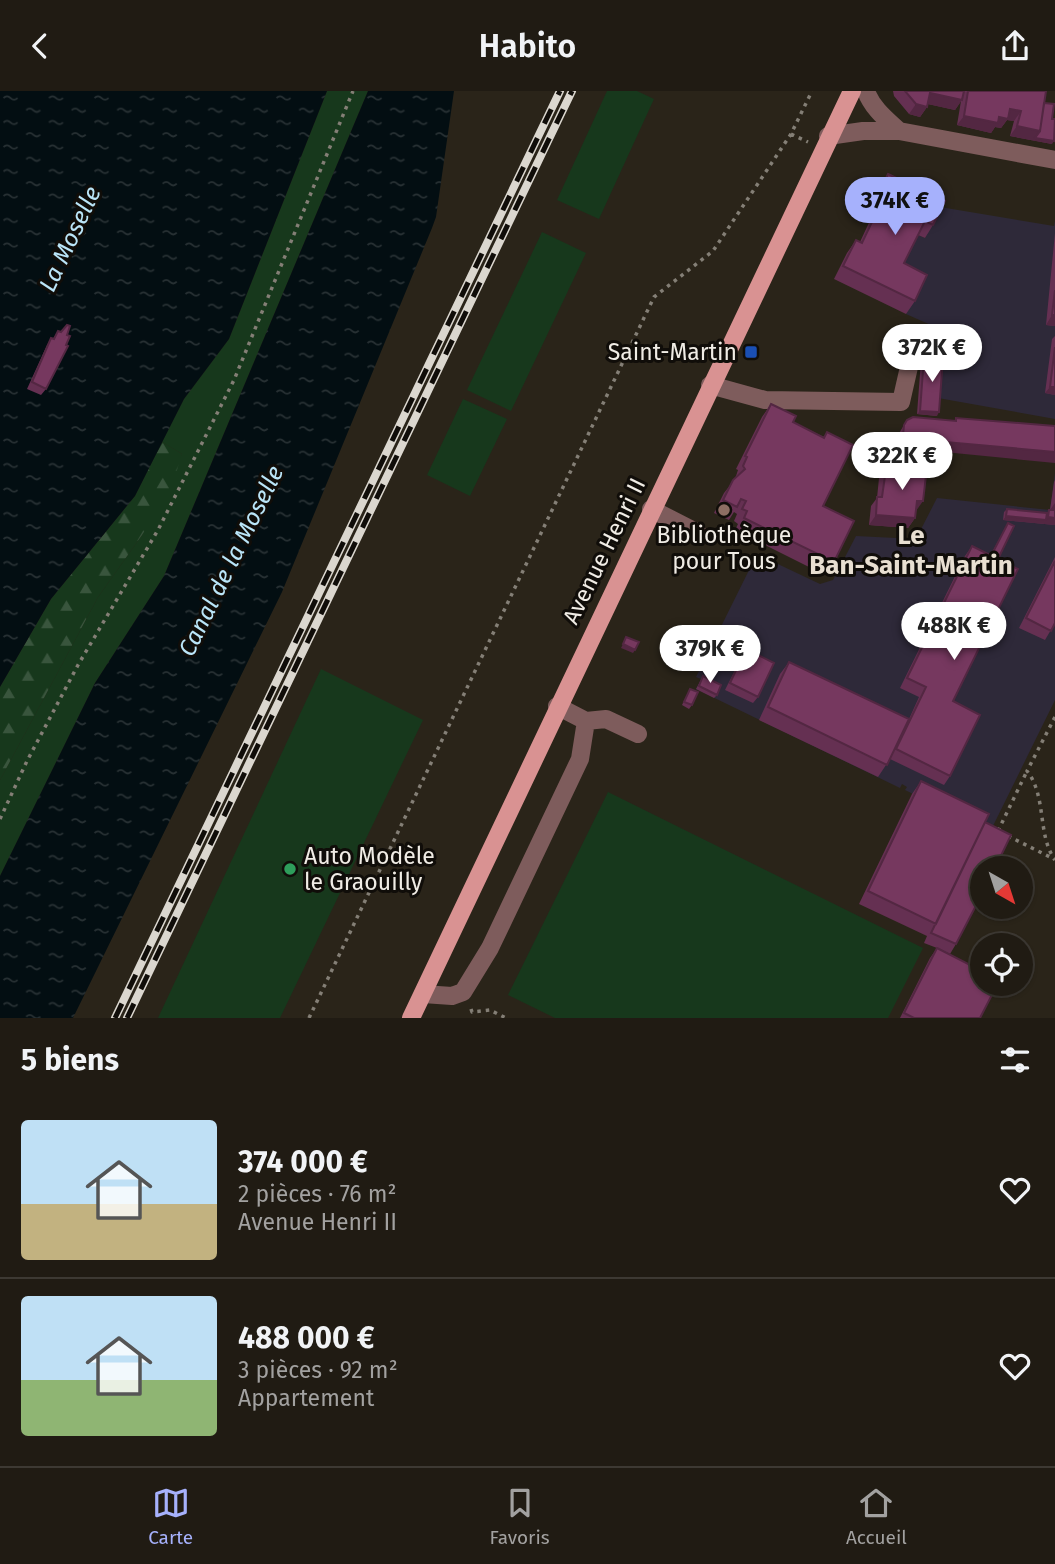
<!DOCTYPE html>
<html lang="fr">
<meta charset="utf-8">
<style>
:root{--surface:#201b13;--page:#2d2821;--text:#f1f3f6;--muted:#a2a1a0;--line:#3d3933;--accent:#a6b1fc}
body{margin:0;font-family:"Fira Sans",sans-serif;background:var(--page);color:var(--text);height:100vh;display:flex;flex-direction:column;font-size:26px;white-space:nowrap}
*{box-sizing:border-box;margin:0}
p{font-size:23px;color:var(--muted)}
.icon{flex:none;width:38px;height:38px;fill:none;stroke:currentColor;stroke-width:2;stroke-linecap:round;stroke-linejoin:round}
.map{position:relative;height:927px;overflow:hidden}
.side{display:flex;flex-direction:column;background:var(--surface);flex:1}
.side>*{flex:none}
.needle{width:46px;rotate:141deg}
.tools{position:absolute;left:970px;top:765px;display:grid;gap:14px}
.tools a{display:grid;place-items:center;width:63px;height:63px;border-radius:50%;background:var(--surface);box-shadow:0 2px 5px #0004,0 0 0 2px var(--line);font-size:35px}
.price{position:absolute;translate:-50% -60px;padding:0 16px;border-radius:24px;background:#fff;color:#222;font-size:23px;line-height:46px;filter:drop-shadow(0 2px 4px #0008)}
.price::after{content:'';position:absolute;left:50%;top:42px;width:21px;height:16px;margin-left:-10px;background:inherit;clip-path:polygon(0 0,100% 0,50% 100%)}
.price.current{background:var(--accent);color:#111}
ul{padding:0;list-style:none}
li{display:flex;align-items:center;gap:21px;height:175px;padding:0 21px}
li+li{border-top:2px solid var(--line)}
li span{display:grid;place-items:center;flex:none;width:196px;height:140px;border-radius:7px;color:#555}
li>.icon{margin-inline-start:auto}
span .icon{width:84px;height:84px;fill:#fffc;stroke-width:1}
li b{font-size:30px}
h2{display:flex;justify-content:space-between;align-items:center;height:84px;padding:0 21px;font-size:30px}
header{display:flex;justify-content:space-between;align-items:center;height:91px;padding:0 21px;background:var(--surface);font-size:32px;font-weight:600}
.menu{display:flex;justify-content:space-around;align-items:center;height:98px;border-top:2px solid var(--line);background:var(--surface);font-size:19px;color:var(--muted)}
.menu a{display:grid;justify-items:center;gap:4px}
.menu .current{color:var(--accent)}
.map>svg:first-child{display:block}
</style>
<header><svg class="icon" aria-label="back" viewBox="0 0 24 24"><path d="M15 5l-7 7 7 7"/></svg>Habito<svg class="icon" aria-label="share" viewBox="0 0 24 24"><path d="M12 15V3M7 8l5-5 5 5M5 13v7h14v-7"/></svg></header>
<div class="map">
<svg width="1055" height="927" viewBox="0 0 1055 927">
<defs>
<pattern id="forest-firs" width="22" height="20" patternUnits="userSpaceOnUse" patternTransform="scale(1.75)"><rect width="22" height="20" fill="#17381c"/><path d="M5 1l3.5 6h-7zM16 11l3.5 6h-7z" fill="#39553d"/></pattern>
<pattern id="water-ripples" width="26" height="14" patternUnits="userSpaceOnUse" patternTransform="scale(1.75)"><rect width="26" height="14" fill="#030e12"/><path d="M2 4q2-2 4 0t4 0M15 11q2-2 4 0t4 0" fill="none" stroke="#283134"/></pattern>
</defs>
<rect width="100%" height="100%" fill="#2a2419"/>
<!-- education -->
<path fill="#2e2939" d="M940,116L1054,135L1055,130V328L938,307L931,270L933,235L906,223L918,196L895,185L916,143L925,147Z
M1055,382V609L990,741L905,699L907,696L902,693L900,697L696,598L701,588L696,586L757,463L820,493L833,489L856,445L916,448L937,407L1050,419Z"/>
<!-- green -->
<path fill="#17381c" d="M327,0H368L164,485L95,592L0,785V689L98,506L142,444L182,363L162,351L184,308L229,248Z
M607,0H637L654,8L599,128L557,109Z
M542,141L586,162L511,320L467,299Z
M463,308L507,328L470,405L427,384Z
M321,578L423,629L280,927H158Z
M608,701L923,857L888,927H555L508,904Z"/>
<!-- forest -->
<path fill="url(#forest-firs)" d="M162,351L182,363L171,398L142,444L98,506L0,689V596L51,508L135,405Z"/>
<!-- water -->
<path fill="url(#water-ripples)" d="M0,0H327L229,248L184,308L135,405L51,508L0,596Z
M368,0H454L436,126L432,137L282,501L73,927H0V785L95,592L164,485Z"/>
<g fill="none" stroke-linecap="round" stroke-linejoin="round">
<!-- path -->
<path stroke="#847f76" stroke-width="3.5" stroke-dasharray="3.5 5" stroke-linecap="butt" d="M791,43L808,51
M1055,626L1027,680C1047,705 1037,744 1055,769
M0,728L27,670L78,574L158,439L234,289L353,0
M998,740L1027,680
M1008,745L1054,768
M471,918L472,921L490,919L506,927
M309,927L654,206L713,160L791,43L812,0"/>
<!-- minor -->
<path stroke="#7e5c5c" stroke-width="18" d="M866,0C872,17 886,28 899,40
M828,45L863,40H899L1055,69
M710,294L765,309L901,311L914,254
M651,418L698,442
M557,615L586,630L606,628L638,643
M423,903L452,905L463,901L490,857L580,668L586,630"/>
<!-- major -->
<path stroke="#d99292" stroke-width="18" d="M411,927L852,0"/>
<!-- rail casing -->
<g stroke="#dbd7cf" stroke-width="8">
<path id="rail" d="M115,927L560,0
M127,927L572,0"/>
</g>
<!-- rail -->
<use href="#rail" stroke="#100d09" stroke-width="5" stroke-dasharray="16" stroke-linecap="butt"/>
</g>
<!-- wall -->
<path fill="#653052" d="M893,0H1046L1044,12L1052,28V53L1010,45L1014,30L1007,29L1001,37L995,36L991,42L957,34L961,10L955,19L928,13L927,16L920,26L909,23L894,5Z
M888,83L933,134L925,147L918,144L904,172L915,210L906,223L834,188L847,162L856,149L860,151L873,123L867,120L879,95Z
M1055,142V235L1046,234Z
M58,240L67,244L66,254L46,298L41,304L27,298L47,254L51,247L53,248Z
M1055,245V304L1045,302L1052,248Z
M924,266L937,325L917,323L921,269Z
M771,313L793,331L824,346L827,341L823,415L834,471L825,484L735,439L738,433L734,430L737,423L734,421L729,429L714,422L724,402L735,388L738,379L736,378L762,326Z
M956,327L1055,335L944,361L939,369L933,374L917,372L916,420L915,427L908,437L869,434L871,415L877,407L879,387L883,381L885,361L887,357L896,358L898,344L907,329L954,330Z
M1055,389V434L1003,429L1004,421L1007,418L1047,422L1050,419L1054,391Z
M1008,432L998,468L953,610L950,685L944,694L890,668L878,686L759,629L780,583L789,571L909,628L919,606L900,597L965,465L972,455L990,465Z
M1055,466V532L1045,549L1019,537Z
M746,558L758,606L753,612L725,599L742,565Z
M703,585L717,604L714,607L696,598Z
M690,598L692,614L689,618L682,614Z
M921,690L985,731L956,853L950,863L937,857L980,927H900L930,867L937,857L924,852L927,845L859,813L912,703Z"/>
<!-- shaded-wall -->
<path fill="#532742" d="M930,2L962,9L955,19L923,12Z
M916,13L927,16L920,26L909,23Z
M1010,18L1021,20L1014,30L1007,29L1001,37L995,36L991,42L957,34L964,25L999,26Z
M1017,35L1040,40L1054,50L1052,53L1010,45Z
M1052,224H1055V235L1046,234Z
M1050,296H1055V304L1045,302Z
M920,320L939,321L937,325L917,323Z
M946,351L1055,361V372L944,361L939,369L933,374L909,372L906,376L894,375L901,365Z
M917,410H923L916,420L910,419Z
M1055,412V419H1050Z
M876,424L915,427L908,437L869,434Z
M1006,425L1046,429L1048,426L1055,427V434L1003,429Z
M623,553L635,559L633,562L621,557Z"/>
<!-- building -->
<path fill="#76385f" stroke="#532742" stroke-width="2" d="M905,0H964L962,9L930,2L927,16L916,13Z
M968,0H1046L1040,40L1017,35L1021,20L1010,18L1008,28L999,26L998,32L964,25Z
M1044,12L1054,13L1052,28H1055L1054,50L1035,47L1040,40Z
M888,83L945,110L933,134L925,130L904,172L927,184L915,210L843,175L856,149L862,152L882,110L876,107Z
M1055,199V224H1052Z
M67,234L70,235L67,244L70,245L66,254L68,255L46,298L32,291L51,247L54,248L58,240L61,241Z
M1055,256V296H1050Z
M924,266L943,267L939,321L920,320Z
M771,313L796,325L793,331L824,347L827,341L853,354L823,415L854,430L834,471L744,427L747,420L742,418L746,410L741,408L737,416L723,409L733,389L745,378L743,375L747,366L745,365Z
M913,326L956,330V327L1055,335V361L946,351L945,360L940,364L913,362V366L901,365L904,334L907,329Z
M887,357L898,358L897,371L906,372L905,379L886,378L885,384Z
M911,368L917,369V375L909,374L908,376V373Z
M909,374L927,376L923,410H917L915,427L876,424L877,406H882L886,378L909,380Z
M1007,418L1047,422L1046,429L1006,425Z
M1049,419H1055V427L1048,426Z
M1008,432L1014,435L998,468L991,465Z
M972,455L1018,478L953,610L980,624L950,685L896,658L926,596L907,587Z
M1055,470V532L1051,540L1026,527Z
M626,546L639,551L635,559L623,553Z
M746,558L774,572L758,606L730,592Z
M789,571L909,628L887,674L768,616Z
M703,585L721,594L717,604L699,595Z
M690,598L698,601L692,614L684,611Z
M921,690L989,723L936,833L868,800Z
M985,731L1011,744L995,777H982V803L956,853L931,842Z
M937,857L982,880V892H998L980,927H914L904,922Z"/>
<!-- markers -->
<rect fill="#1a4fb4" stroke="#100d09" stroke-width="2.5" x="744" y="254" width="14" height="14" rx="3.5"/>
<circle fill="#8d6e63" stroke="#100d09" stroke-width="2.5" cx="724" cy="419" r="7"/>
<circle fill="#2e9e5b" stroke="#100d09" stroke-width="2.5" cx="290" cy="778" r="7"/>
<g text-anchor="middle" stroke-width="6" stroke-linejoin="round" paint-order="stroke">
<!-- poi labels -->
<g font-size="23" fill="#f0ece5" stroke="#100d09" text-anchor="end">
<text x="737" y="269">Saint-Martin</text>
<text x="724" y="452" text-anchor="middle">Bibliothèque<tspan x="724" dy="26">pour Tous</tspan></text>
<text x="304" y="773" text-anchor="start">Auto Modèle<tspan x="304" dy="26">le Graouilly</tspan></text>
</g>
<!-- street labels -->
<g font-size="23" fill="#f0ece5" stroke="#100d09">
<text transform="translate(604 460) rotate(-64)" y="8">Avenue Henri II</text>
</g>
<!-- water labels -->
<g font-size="24" font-style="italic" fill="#bae5f8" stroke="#100d09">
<text transform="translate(70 148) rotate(-65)" y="8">La Moselle</text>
<text transform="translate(231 470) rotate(-64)" y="8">Canal de la Moselle</text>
</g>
<!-- quarter labels -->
<g font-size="26" font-weight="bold" fill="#e8dfd1" stroke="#100d09">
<text x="911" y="453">Le<tspan x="911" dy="30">Ban-Saint-Martin</tspan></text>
</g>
</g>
</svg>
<div class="tools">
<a><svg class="needle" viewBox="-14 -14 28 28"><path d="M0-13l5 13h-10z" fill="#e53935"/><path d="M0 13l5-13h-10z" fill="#a2a1a0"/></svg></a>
<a><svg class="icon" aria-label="locate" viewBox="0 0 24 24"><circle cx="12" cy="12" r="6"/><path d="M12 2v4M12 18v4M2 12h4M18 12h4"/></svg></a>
</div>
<b class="price current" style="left:895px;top:146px">374K €</b>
<b class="price" style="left:932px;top:293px">372K €</b>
<b class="price" style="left:902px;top:401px">322K €</b>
<b class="price" style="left:954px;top:571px">488K €</b>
<b class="price" style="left:710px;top:594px">379K €</b>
</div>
<section class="side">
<h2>5 biens<svg class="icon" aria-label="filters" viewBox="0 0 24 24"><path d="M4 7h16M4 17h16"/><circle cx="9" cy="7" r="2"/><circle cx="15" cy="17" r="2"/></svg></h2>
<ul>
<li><span style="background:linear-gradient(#bfe0f5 60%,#c2b280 0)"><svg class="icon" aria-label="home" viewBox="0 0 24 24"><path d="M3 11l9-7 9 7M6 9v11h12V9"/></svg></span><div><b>374 000 €</b><p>2 pièces · 76 m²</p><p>Avenue Henri II</p></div><svg class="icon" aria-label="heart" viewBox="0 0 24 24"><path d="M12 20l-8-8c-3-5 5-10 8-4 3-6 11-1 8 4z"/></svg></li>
<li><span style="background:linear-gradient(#bfe0f5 60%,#8fb573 0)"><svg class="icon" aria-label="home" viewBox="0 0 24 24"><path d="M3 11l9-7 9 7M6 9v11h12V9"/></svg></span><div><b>488 000 €</b><p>3 pièces · 92 m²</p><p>Appartement</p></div><svg class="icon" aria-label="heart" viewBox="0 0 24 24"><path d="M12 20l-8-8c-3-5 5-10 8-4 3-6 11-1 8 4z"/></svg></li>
</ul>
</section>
<nav class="menu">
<a class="current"><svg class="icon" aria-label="map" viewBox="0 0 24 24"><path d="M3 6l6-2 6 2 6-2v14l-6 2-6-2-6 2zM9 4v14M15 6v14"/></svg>Carte</a>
<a><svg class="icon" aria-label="saved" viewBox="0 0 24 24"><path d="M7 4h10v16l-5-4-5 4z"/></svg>Favoris</a>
<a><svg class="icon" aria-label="home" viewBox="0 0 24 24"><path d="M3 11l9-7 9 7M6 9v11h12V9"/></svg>Accueil</a>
</nav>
